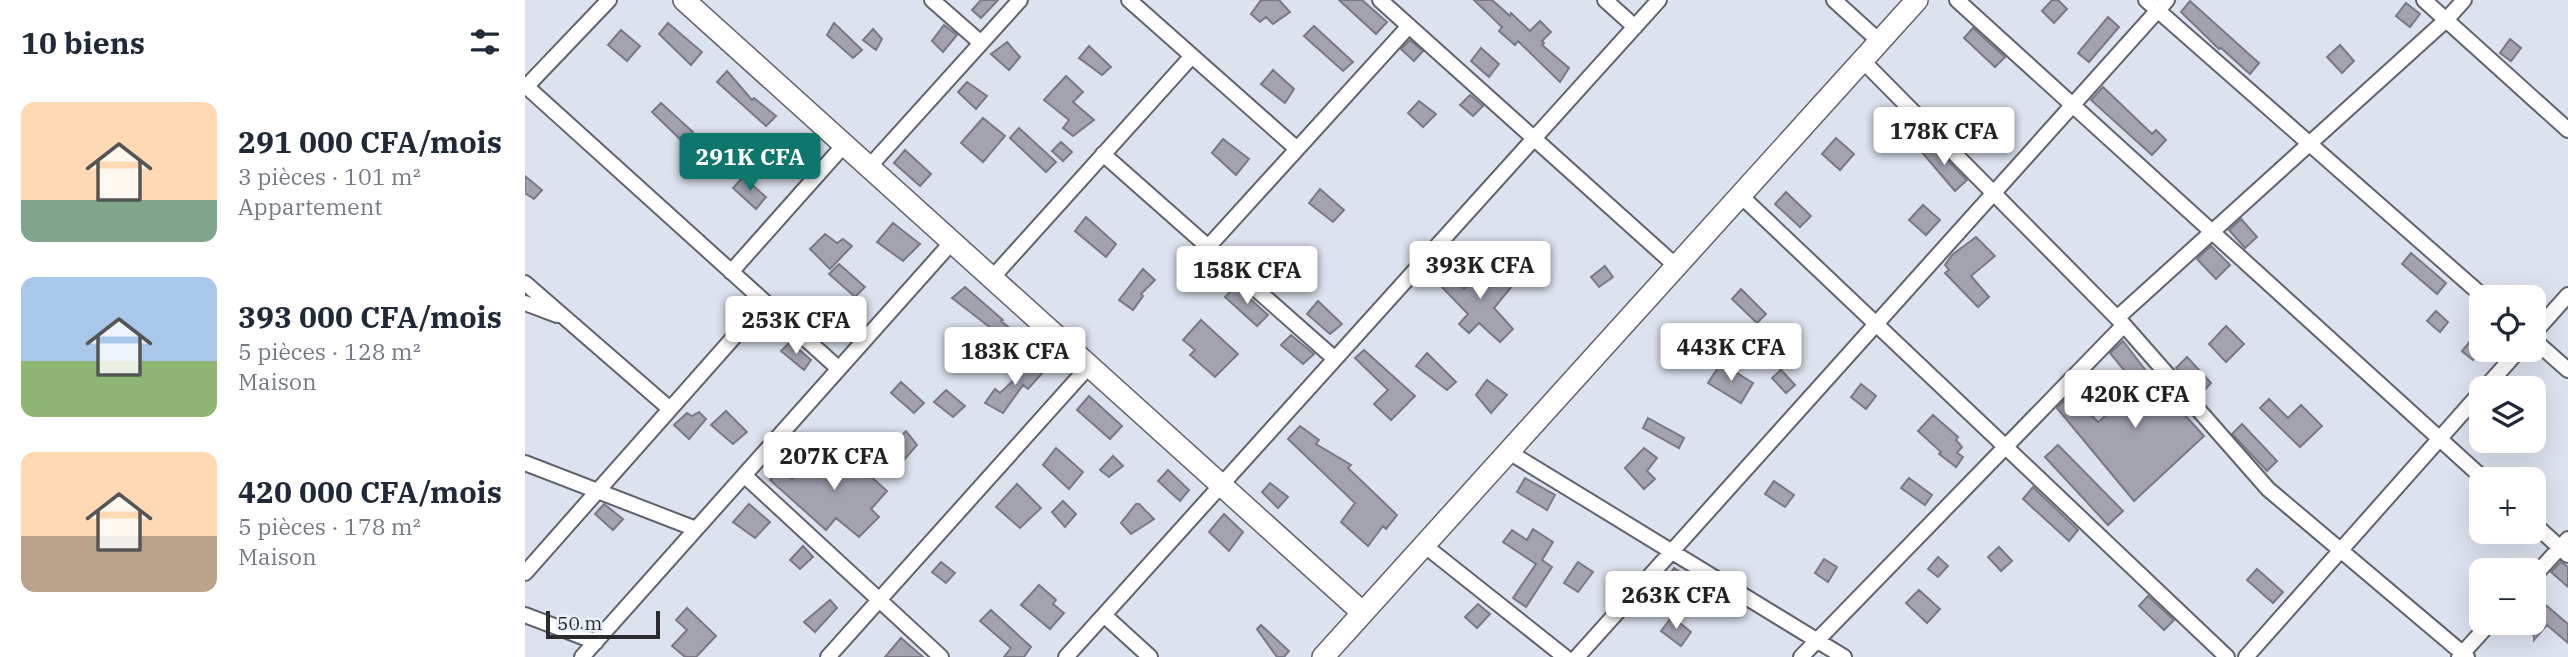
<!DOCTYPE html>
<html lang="fr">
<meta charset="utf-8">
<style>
:root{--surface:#fff;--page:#f2f2f3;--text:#1f2937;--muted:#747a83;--accent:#0f766e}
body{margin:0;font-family:"IBM Plex Serif",serif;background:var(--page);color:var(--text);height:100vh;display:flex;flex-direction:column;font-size:26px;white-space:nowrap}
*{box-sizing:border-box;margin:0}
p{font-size:23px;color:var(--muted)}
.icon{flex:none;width:38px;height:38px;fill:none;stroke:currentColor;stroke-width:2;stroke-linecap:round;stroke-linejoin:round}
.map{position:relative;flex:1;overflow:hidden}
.sheet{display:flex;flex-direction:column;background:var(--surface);width:525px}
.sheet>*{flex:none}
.fabs{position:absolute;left:1944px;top:285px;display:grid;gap:14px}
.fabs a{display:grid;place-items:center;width:77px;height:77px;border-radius:14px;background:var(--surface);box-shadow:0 7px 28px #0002;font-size:35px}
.scale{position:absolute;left:21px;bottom:18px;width:114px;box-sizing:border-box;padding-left:7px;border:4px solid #292b2f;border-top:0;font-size:19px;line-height:24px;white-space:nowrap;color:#292b2f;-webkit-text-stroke:5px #e9effb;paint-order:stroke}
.price{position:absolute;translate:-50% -60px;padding:0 16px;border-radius:7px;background:#fff;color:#222;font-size:23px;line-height:46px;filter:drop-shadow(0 2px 4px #0008)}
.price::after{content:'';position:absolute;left:50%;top:42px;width:21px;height:16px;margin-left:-10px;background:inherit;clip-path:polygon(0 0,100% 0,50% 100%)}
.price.active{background:var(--accent);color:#fff}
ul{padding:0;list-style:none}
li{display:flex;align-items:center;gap:21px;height:175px;padding:0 21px}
li span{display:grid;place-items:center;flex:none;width:196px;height:140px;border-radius:14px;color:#555}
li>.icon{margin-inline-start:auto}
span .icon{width:84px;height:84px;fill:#fffc;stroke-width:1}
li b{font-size:30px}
h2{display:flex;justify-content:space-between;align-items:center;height:84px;padding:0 21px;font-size:30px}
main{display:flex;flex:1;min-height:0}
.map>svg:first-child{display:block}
</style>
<main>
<section class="sheet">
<h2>10 biens<svg class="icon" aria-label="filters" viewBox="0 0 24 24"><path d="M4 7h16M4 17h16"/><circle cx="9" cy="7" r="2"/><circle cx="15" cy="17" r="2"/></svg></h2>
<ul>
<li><span style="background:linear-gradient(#ffd9b3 70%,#7fa58c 0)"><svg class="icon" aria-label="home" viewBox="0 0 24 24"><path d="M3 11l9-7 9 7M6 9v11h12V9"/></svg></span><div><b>291 000 CFA/mois</b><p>3 pièces · 101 m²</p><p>Appartement</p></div></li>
<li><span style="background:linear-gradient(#a9c7e8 60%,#8fb573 0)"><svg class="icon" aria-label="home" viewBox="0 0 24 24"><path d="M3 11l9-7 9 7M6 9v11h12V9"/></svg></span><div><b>393 000 CFA/mois</b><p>5 pièces · 128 m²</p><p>Maison</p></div></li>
<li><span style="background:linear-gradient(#ffd9b3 60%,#b9a48a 0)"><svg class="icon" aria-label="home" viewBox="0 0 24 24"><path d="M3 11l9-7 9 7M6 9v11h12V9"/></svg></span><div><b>420 000 CFA/mois</b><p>5 pièces · 178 m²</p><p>Maison</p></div></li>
</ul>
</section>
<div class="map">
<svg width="2043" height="657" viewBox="0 0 2043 657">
<rect width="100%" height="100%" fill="#dce2ee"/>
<!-- building -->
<path fill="#a2a3af" stroke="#787984" stroke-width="2" d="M456,0H473L456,18L447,10Z
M736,0H754L765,12L748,24L741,17L735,22L726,14Z
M814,0H837L862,22L851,34Z
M949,0H967L985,16L986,13L1005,31L1015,21L1026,32L1017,41L1019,43L1017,45L1044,68L1035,82L993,41L990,45L974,31L977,27Z
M1527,0H1533L1542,9L1529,23L1517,11Z
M1665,1L1734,63L1725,74L1696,48L1694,49L1656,12Z
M1881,3L1895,14L1885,27L1871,16Z
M1583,17L1594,27L1564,62L1553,53Z
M143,23L177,52L166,65L134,34Z
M309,23L337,50L328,58L302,35Z
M419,25L432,35L418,52L407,41Z
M789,26L828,62L818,71L779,36Z
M1448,28L1480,57L1470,67L1439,38Z
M348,29L357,39L351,50L338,40Z
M96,30L115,46L102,61L83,45Z
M1985,39L1996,48L1986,61L1975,53Z
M885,40L898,51L889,61L876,49Z
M482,42L495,57L484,70L466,54Z
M1815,45L1829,61L1817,73L1802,57Z
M564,46L586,67L577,75L554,58Z
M956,48L974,64L964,77L946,61Z
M748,70L769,89L760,103L736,84Z
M202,71L227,100L229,98L251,116L241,126L192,82Z
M541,76L558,92L548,102L569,120L548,136L538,128L544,120L519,100Z
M442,82L462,96L451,109L433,92Z
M1578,87L1627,134L1631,130L1641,140L1627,155L1566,100Z
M945,95L958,106L948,116L935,105Z
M894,101L911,114L898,127L883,113Z
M136,103L168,132L159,143L127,112Z
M458,118L480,136L458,162L436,143Z
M494,128L531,162L521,172L485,138Z
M276,134L288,147L268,170L254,161Z
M1311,138L1329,154L1315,170L1297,154Z
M698,139L724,159L711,175L687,153Z
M536,142L547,152L538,161L527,151Z
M1404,142L1442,180L1430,191L1395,150Z
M380,150L406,174L395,186L369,163Z
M0,176L17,190L9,199L0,193Z
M218,177L241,197L231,209L208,188Z
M795,189L819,210L808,222L784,203Z
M1261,192L1286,216L1275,227L1250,204Z
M1398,205L1415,220L1401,235L1384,220Z
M561,217L591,244L581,257L550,231Z
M1716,219L1732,237L1720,248L1704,230Z
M368,223L395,244L378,261L352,242Z
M300,234L312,243L318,239L327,246L305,269L285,249Z
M1451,237L1470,256L1446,276L1464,297L1453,307L1420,273L1424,270L1420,265L1427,255Z
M1686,246L1705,265L1691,279L1672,259Z
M1886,253L1921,283L1912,294L1877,264Z
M745,259L765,278L756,287L737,270Z
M314,264L340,287L330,297L304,274Z
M963,265L988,285L969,308L988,329L975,342L954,323L944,333L934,324L943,314L910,280L918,270L939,289Z
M1080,266L1088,277L1074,287L1066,277Z
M618,269L630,280L616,294L618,296L608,310L594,300Z
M711,286L743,315L732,326L700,297Z
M440,287L478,320L476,321L506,345L494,356L469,334L471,332L427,298Z
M1216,289L1241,314L1232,323L1207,299Z
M793,301L817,324L805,334L782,314Z
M1911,311L1923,322L1915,332L1902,321Z
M676,320L713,354L690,377L665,355L670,350L658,340Z
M1230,326L1266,357L1256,370L1219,339Z
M1701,326L1719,344L1701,362L1684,344Z
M766,335L789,354L778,364L756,345Z
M1946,340L1956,349L1948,360L1937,351Z
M1598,341L1632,385L1679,436L1609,501L1532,408L1546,394L1573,422L1612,390L1608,381L1585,353Z
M265,342L286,360L279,370L256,351Z
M839,350L890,396L866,420L849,404L863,390L830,358Z
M902,353L931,382L922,390L891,366Z
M1662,357L1686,383L1676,394L1651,368Z
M510,360L520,370L503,389L498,385L478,413L460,403L470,389L475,393Z
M1196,363L1228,383L1216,403L1183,383Z
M1256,370L1270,385L1261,393L1247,378Z
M962,380L982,395L966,413L951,395Z
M376,382L399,403L389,413L366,393Z
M1336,384L1351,396L1341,409L1326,397Z
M421,390L440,406L428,417L409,402Z
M564,396L597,426L585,439L552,410Z
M1744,399L1763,418L1776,405L1797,426L1775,447L1735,408Z
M201,411L222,432L208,444L186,425Z
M174,412L181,419L164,439L149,425L162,413L167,416Z
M1408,415L1433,437L1431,440L1437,447L1432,453L1438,457L1431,467L1414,454L1416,452L1393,431Z
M1123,418L1159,438L1154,448L1118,428Z
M1717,424L1752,461L1742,471L1707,434Z
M775,426L794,440L791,444L826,465L823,468L872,515L861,529L858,526L843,546L816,522L830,503L763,439Z
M381,431L392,445L372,468L357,457Z
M1533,445L1598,511L1583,525L1520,457Z
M313,447L362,491L346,509L354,517L334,537L311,518L301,530L245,480L255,468L267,479L291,454L301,462Z
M531,448L558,472L544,489L518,465Z
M1119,448L1132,458L1122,471L1130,479L1119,489L1100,468Z
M588,456L598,466L584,477L575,470Z
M643,470L664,490L655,501L633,481Z
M1000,478L1030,495L1022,510L992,492Z
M1384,478L1407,495L1400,505L1376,488Z
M1249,481L1269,495L1260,507L1240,494Z
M745,483L763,497L753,508L737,492Z
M492,484L516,508L495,528L471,507Z
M1508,487L1553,530L1544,541L1498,499Z
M538,501L551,514L540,527L527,512Z
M79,504L98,519L88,530L70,514Z
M224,504L245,522L230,538L208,522Z
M611,504H614L629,519L606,534L596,523Z
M699,514L718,532L704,551L684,532Z
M1008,529L1028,542L1017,560L1027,567L1001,607L988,598L1011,564L978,542L987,530L1002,540Z
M278,546L288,557L275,569L265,560Z
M1474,547L1487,561L1476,571L1463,557Z
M1413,557L1423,566L1413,577L1403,569Z
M1299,559L1312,567L1303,582L1290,573Z
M416,562L430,573L421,583L407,572Z
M1053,562L1068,572L1053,592L1039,583Z
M2036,562L2043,567V587L2026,572Z
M1149,568L1189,593L1178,611L1138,586Z
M1732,569L1758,592L1748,603L1722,580Z
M514,585L531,600L528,604L539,613L525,629L496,605Z
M1394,590L1415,609L1402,623L1381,603Z
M2009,595L2043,624V643L2022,625L2009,640V636L1994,623H2009Z
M1623,596L1649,620L1639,630L1614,606Z
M305,600L312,608L290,632L279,622Z
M953,604L965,614L952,628L940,617Z
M162,608L191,636L171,657H160L147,646L162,630L151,620Z
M466,610L506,647L499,657H479L486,648L455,621Z
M1147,617L1166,632L1156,646L1136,631Z
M736,625L764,651L759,657H752L732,629Z
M376,638L398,657H360Z"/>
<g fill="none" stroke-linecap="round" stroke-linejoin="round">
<!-- street casing -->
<g stroke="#5e636d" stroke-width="18">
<path id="street" d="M407,0L456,43
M604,0L772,149
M855,0L1151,266
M1080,0L1110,27
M1309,0L1354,41
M1432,0L1960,480
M1621,0L1960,298
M1899,0L2043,130
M1337,60L1599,325L1743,489L1942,657
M2,87L314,369
M0,88L84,0
M578,154L810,359
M344,167L495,0
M1215,195L1702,657
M683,247L884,26
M206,272L319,145
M467,278L667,56
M0,283L145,409
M0,303L32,315
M1592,318L1921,20L1939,0
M2009,333L2043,295
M2009,340L2043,370
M1960,388L1994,350
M984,452L1319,657
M0,463L171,529
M219,475L416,657
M2009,524L2043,555
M899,545L1040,657
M0,573L240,302
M2009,576L2043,539
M0,615L71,642
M579,615L625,657
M57,657L427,242
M303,657L564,366
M541,657L1134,0
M1052,657L1642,0
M1276,657L1599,325
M1721,657L1956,392
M1934,657L1965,623"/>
</g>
<!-- secondary casing -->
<g stroke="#5e636d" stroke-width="24">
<path id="secondary" d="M159,0L838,613
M798,657L1392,0"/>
</g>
<!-- street -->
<use href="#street" stroke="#fff" stroke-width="14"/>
<!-- secondary -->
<use href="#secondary" stroke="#fff" stroke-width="21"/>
</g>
</svg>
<div class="fabs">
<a><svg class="icon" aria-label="locate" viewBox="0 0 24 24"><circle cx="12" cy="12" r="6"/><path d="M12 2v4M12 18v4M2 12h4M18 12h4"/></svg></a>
<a><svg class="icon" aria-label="layers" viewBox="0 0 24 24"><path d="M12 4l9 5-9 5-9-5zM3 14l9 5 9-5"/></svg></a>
<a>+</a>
<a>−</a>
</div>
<div class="scale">50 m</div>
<b class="price" style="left:1419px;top:167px">178K CFA</b>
<b class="price active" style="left:225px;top:193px">291K CFA</b>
<b class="price" style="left:955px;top:301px">393K CFA</b>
<b class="price" style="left:722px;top:306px">158K CFA</b>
<b class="price" style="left:271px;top:356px">253K CFA</b>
<b class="price" style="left:1206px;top:383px">443K CFA</b>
<b class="price" style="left:490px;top:387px">183K CFA</b>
<b class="price" style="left:1610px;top:430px">420K CFA</b>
<b class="price" style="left:309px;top:492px">207K CFA</b>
<b class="price" style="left:1151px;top:631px">263K CFA</b>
</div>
</main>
